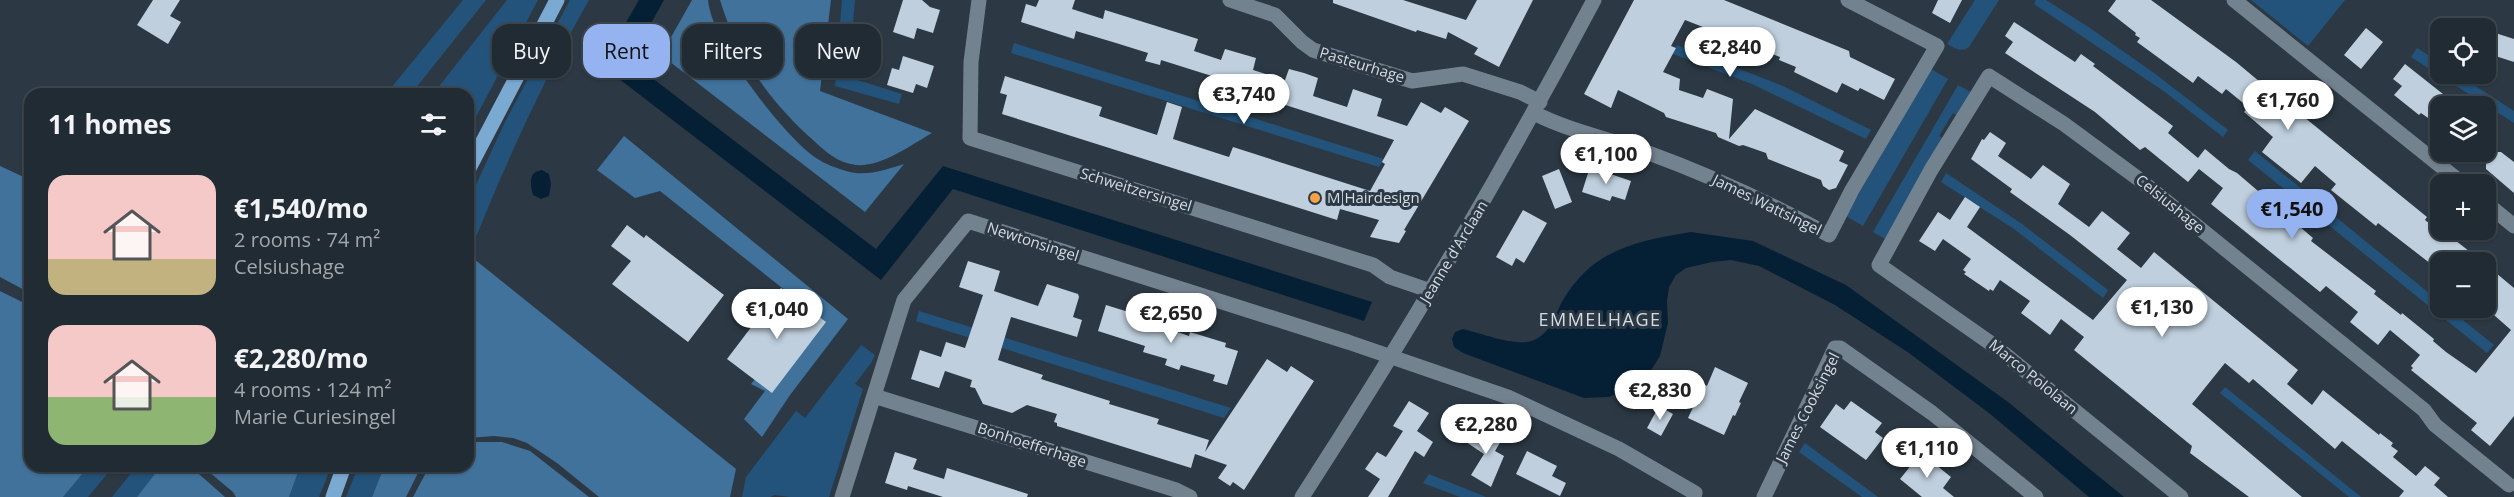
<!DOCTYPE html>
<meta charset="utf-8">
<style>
:root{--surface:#212b33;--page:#2d373f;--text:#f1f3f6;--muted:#a2a7ac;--line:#3e474e;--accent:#95b2f1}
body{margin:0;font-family:"Open Sans",sans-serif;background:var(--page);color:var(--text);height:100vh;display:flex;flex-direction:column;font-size:22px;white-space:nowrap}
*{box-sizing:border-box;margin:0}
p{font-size:20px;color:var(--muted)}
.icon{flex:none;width:33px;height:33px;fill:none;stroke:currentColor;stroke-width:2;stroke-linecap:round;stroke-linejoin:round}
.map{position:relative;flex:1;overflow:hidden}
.details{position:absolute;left:24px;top:88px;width:450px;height:384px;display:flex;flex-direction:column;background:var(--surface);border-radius:18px;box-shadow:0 2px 4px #0004,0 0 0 2px var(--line)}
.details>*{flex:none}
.guide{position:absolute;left:492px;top:24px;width:570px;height:54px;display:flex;gap:12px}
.buttons{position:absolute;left:2430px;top:18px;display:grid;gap:12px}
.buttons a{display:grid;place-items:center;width:66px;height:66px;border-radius:12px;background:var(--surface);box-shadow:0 2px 4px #0004,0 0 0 2px var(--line);font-size:30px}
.price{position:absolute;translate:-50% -51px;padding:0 14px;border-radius:21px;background:#fff;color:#222;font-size:20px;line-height:39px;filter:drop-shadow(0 2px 3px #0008)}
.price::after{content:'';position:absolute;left:50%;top:36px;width:18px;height:14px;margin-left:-9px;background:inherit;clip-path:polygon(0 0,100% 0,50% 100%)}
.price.selected{background:var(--accent);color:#111}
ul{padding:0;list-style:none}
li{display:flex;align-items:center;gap:18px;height:150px;padding:0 24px}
li span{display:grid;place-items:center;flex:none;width:168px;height:120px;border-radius:18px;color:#555}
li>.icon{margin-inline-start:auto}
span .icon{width:72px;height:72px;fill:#fffc;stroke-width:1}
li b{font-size:26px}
h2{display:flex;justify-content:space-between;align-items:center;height:72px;padding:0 24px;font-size:26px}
.chip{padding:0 21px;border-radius:18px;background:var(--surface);box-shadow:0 2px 4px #0004,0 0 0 2px var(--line);font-size:21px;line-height:54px}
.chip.selected{background:var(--accent);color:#111}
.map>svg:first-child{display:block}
</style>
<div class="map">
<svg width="2514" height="497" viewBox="0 0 2514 497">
<rect width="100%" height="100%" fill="#2c3944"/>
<!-- green -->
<path fill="#23537a" d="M463,0H486L411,94H386Z
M507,0H538L468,132V94H433Z
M570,0H589C542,82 503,169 468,257V202L505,122Z
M842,0H855L848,77L902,94L899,104L835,86Z
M1975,0H1999L1969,47C1961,53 1955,48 1947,44Z
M2036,0H2046L2090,28L2154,73L2228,130L2223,137L2165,92L2034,4Z
M2251,0H2345L2308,46Z
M1014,43L1384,159L1379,167L1011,53Z
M1677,45L1783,86L1871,130L1866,139L1752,84L1673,54Z
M2417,48L2440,63V74H2457L2514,111V123L2411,57Z
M1931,69L1948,79L1863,226L1846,216Z
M1958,85L1971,92L1956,115L1953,113L1939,136L1942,138L1885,239L1873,232Z
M2255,151L2440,302V308H2448L2494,345L2487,353L2248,160Z
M1946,173L2022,224L2108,290L2103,298L2014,229L1941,182Z
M919,311L1231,408L1224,418L916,321Z
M861,345L875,355L871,363L855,384L863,389L829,497H790L775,495L770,497H742L746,477L796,411L805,418Z
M2225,387L2361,497H2349L2220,393Z
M1805,443L1878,497H1862L1799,452Z
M88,466L113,467L88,497H63Z
M136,467H161L137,497H112Z
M300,467H331L319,497H289Z
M358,467H384L372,497H346Z
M1429,474L1486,497H1460L1423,483Z"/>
<!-- forest -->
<path fill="#40729c" d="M692,0H708C712,43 781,133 816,158C825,164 836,168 846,171C866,177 885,170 904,164L865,212L661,55Z
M720,0H831L820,91L932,133C911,145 882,167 856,165C838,163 826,152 813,140C771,103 736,54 720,0Z
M624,136L848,319L790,395L762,437L744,419L765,391L751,384L799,326L820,318L660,191L635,198L597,170Z
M0,166L30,180V293L0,277Z
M469,255L736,469L730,497H599L557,463L527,443L513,438L494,436L468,438Z
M0,291L30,306V466L88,467L63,497H0Z
M475,442H502L530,451L589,497H413L429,467L468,466V444Z
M161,466L191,467L225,497H137Z
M203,467H300L289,497H236L233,492Z
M384,467H421L406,497H372Z"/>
<!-- water -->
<path fill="#052035" d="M639,0H664L630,61L876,249L943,166L1372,302L1364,321L953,189L881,280L601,65Z
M542,170L549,174L551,184L549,196L541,199L533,195C530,184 528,172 542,170Z
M1691,232L1753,241L1846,285L2008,402L2124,497H2089L1989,413L1909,353L1835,305L1759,266L1731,260L1712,262L1686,268L1676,275L1669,287L1667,301L1668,323L1660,356L1650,372L1636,385L1609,397L1584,398L1463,353L1454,347L1452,339L1455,332L1463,329C1481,333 1518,348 1534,340C1551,333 1555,314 1563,300C1593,249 1637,241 1691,232Z"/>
<!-- building -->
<path fill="#bfcfdd" d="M153,0H180L170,16L181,22L168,44L137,25Z
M903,0H922L930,7L940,10L933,33L917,28L914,39L893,32Z
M1039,0H1075L1072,9L1103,19L1105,10L1198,39L1194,51L1221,60L1225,49L1256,58L1253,70L1285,80L1289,69L1304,73L1318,78L1313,96L1347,107L1353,89L1382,99L1377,116L1407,126L1421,102L1441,113L1445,107L1469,121L1404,230L1406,231L1399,243L1370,237L1379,220L1340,209L1337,220L1002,114L1007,95L1000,93L1005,76L1102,107L1099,116L1157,135L1167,102L1182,107L1173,139L1229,157L1233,147L1370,191L1385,164L1382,162L1394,140L1270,100L1272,95L1161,60L1160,65L1145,61L1148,53L1116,43L1076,31L1074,39L1021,22L1026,4L1036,7Z
M1333,0H1403L1466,20L1477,0H1533L1499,67L1474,54L1478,48L1448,32L1446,39L1417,30L1416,32L1333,3Z
M1634,0H1724L1849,51L1850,57L1895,79L1884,100L1860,88L1858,91L1842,83L1837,93L1794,72L1796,67L1779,60L1780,57L1685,20L1671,46L1676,48L1663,72L1680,79L1679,90L1703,98L1707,89L1733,99L1729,139L1755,109L1844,151L1839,161L1848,165L1836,188L1829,190L1823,186L1821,180L1768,159L1766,153L1743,145L1739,146L1718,137L1716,133L1666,117L1664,113L1618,90L1611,108L1584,94Z
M1938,0H1962L1950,23L1932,13Z
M2116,0H2151L2236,62L2266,87L2264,89L2286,107L2288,104L2427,217L2425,220L2449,239L2451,237L2483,262H2439L2435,259L2431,264L2378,223L2376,226L2331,190L2336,184L2315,166L2301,183L2262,152L2273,137L2244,112L2248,107L2226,89L2222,94L2198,76L2193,83L2137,42L2140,38L2135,35L2136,33L2108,11Z
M2014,22L2075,62L2081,54L2095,64L2093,66L2173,126L2168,133L2198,158L2205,149L2229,169L2237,173L2313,238L2311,241L2376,291L2374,294L2401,315L2402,313L2434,339L2433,341L2446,352L2476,373L2511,330L2486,308V286L2496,273L2514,288V416L2490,446L2471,430L2477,423L2411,370L2413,368L2411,366L2420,355L2390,330L2378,345L2350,322L2358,312L2326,286L2320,292L2211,204L2223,188L2199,169L2188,182L2145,147L2140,150L2095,112L2005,53L2013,42L2005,36Z
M2366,28L2383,42L2361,69L2344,55Z
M2486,30L2514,39V62L2486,53Z
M903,56L934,66L927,88L916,84L913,93L887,85L892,68L899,70Z
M2405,64L2448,98L2431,120L2421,113L2419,115L2394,95L2402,86L2393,79Z
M1990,132L2006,143L1998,156L2031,179L2043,165L2070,184L2058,204L2089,227L2102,211L2130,233L2117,249L2141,268L2154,252L2298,370L2287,384L2312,405L2323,390L2379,435L2380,433L2393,443L2391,446L2398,451L2393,457L2416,476L2425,466L2440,478L2434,485L2448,497H2399L2404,491L2342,441L2335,449L2253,379L2249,383L2225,363L2192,404L2302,497H2249L2190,453L2192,446L2074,350L2084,337L2061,319L2050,335L2021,313L2030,301L2000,280L1993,291L1990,289L1989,291L1964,274L1966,272L1963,270L1971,259L1943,239L1935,251L1919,241L1938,212L1950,220L1965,197L1980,207L1967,227L2093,320L2127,280L2070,235L2010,192L2012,189L1971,159L1982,139L1984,140Z
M2486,152H2501L2514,162V193L2486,169Z
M1590,167L1631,181L1625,200L1612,196L1610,201L1582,192Z
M1559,169L1572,202L1555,209L1542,176Z
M1523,210L1547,223L1524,263L1516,258L1512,266L1496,257Z
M627,225L644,238L646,235L724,295L688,342L612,284L631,261L611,246Z
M968,261L1000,271L994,291L1038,306L1047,284L1078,294L1079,297L1073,317L1082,320L1077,337L1011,317L998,360L1043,375L1041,379L1110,401L1109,404L1159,419L1157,424L1209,440L1205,452L1267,359L1287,372L1291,366L1314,381L1244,490L1233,482L1230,486L1218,478L1227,465L1195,454L1191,468L1057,426V423L1054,422L1057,414L1027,405L1012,413L983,404L975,388L970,387L972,380L945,371L939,388L911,379L920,350L941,357L946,342L965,348L983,295L959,287Z
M781,288L826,322L772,393L727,359Z
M1106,305L1164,323L1163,327L1189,336L1190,332L1226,343L1225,347L1238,351L1227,385L1213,381L1215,375L1181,365L1179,370L1165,365L1167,359L1143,352L1145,346L1098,331Z
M1715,367L1748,383L1739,402L1741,403L1735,416L1733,415L1724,435L1688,418L1704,384L1707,386Z
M1409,401L1429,413L1417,431L1433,442L1424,457L1415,451L1388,497H1368L1380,479L1365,469L1377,452L1386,457L1403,431L1393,426Z
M1851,401L1882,423L1875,432L1883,438L1866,460L1820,427L1836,404L1844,410Z
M1659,406L1673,414L1661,436L1647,428Z
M1476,425L1501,441L1495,451L1504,456L1491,487L1471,475L1484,454L1466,442Z
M1527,451L1557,466L1552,476L1566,483L1560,496L1516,474Z
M895,452L917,459L913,469L944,479L947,468L1028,494L1027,497H943L908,486L907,490L885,483Z
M1921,453L1951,477L1943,488L1954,497H1922L1900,479Z"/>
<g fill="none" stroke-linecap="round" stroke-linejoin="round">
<!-- minor -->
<path stroke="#73828f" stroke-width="15" d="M979,0L971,62L970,138L1373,265L1390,277L1431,291
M1230,0L1275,15L1302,42L1313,50L1412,81L1463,74L1520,92L1540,102
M2234,0L2463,184
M1534,113C1569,131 1609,139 1646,152C1709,175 1770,203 1829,235L1852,190L1937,46L1848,0
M2486,203L2514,226
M874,396L1176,490L1190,497
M842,497L904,300L968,221L1348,342L1508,397L1619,449L1695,493L1694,497
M1302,497C1407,335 1504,170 1594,0
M1764,497L1828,363L1835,348H1840L1932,413L2036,497
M2181,497L1996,347L1879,265L1931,170L1989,76L2064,124L2140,180L2424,410L2435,425L2509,485"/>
<!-- major -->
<path stroke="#7aa9d2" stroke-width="15" d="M468,170L557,0
M333,497L344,466"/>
</g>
<!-- markers -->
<circle fill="#f5a246" stroke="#2c3944" stroke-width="2" cx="1315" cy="198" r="6"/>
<g text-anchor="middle" stroke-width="6" stroke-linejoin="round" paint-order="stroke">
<!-- street labels -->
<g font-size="15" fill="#d4dce3" stroke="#2c3944">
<text transform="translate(1362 65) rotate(17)" y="5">Pasteurhage</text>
<text transform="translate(1136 190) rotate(17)" y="5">Schweitzersingel</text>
<text transform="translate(2170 204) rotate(39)" y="5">Celsiushage</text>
<text transform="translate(1767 205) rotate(26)" y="5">James Wattsingel</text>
<text transform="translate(1033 242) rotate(18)" y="5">Newtonsingel</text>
<text transform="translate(1454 252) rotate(-59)" y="5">Jeanne d'Arclaan</text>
<text transform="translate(2033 377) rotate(39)" y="5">Marco Pololaan</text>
<text transform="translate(1808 408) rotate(-63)" y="5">James Cooksingel</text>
<text transform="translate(1032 445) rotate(18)" y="5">Bonhoefferhage</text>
</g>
<!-- poi labels -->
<g font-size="15" fill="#d4dce3" stroke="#2c3944" text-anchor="start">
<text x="1327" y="203">M Hairdesign</text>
</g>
<!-- quarter labels -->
<g font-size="18" letter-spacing="1.5" fill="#d4dce3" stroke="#2c3944">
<text x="1600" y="326">EMMELHAGE</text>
</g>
</g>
</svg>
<div class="buttons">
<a><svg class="icon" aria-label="locate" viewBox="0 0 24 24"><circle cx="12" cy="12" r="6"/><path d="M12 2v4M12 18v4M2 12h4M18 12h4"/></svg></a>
<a><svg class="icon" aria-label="layers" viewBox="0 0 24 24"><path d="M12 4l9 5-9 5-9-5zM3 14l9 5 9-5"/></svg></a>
<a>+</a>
<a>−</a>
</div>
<b class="price" style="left:1730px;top:78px">€2,840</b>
<b class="price" style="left:1244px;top:125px">€3,740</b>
<b class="price" style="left:2288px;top:131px">€1,760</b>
<b class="price" style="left:1606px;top:185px">€1,100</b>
<b class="price selected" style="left:2292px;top:240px">€1,540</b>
<b class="price" style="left:2162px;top:338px">€1,130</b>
<b class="price" style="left:777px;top:340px">€1,040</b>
<b class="price" style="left:1171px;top:344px">€2,650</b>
<b class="price" style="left:1660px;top:421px">€2,830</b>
<b class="price" style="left:1486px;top:455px">€2,280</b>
<b class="price" style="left:1927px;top:479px">€1,110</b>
<div class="guide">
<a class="chip">Buy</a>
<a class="chip selected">Rent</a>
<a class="chip">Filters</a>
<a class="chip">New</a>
</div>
<section class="details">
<h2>11 homes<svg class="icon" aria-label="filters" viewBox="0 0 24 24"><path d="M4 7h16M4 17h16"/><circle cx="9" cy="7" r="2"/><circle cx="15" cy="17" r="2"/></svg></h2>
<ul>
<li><span style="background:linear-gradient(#f6c9c9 70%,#c2b280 0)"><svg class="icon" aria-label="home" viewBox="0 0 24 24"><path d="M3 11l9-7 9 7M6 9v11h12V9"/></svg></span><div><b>€1,540/mo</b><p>2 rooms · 74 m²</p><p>Celsiushage</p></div></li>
<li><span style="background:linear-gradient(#f6c9c9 60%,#8fb573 0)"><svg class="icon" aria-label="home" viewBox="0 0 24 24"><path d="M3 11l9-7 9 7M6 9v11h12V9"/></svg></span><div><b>€2,280/mo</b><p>4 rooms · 124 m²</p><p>Marie Curiesingel</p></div></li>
</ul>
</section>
</div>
